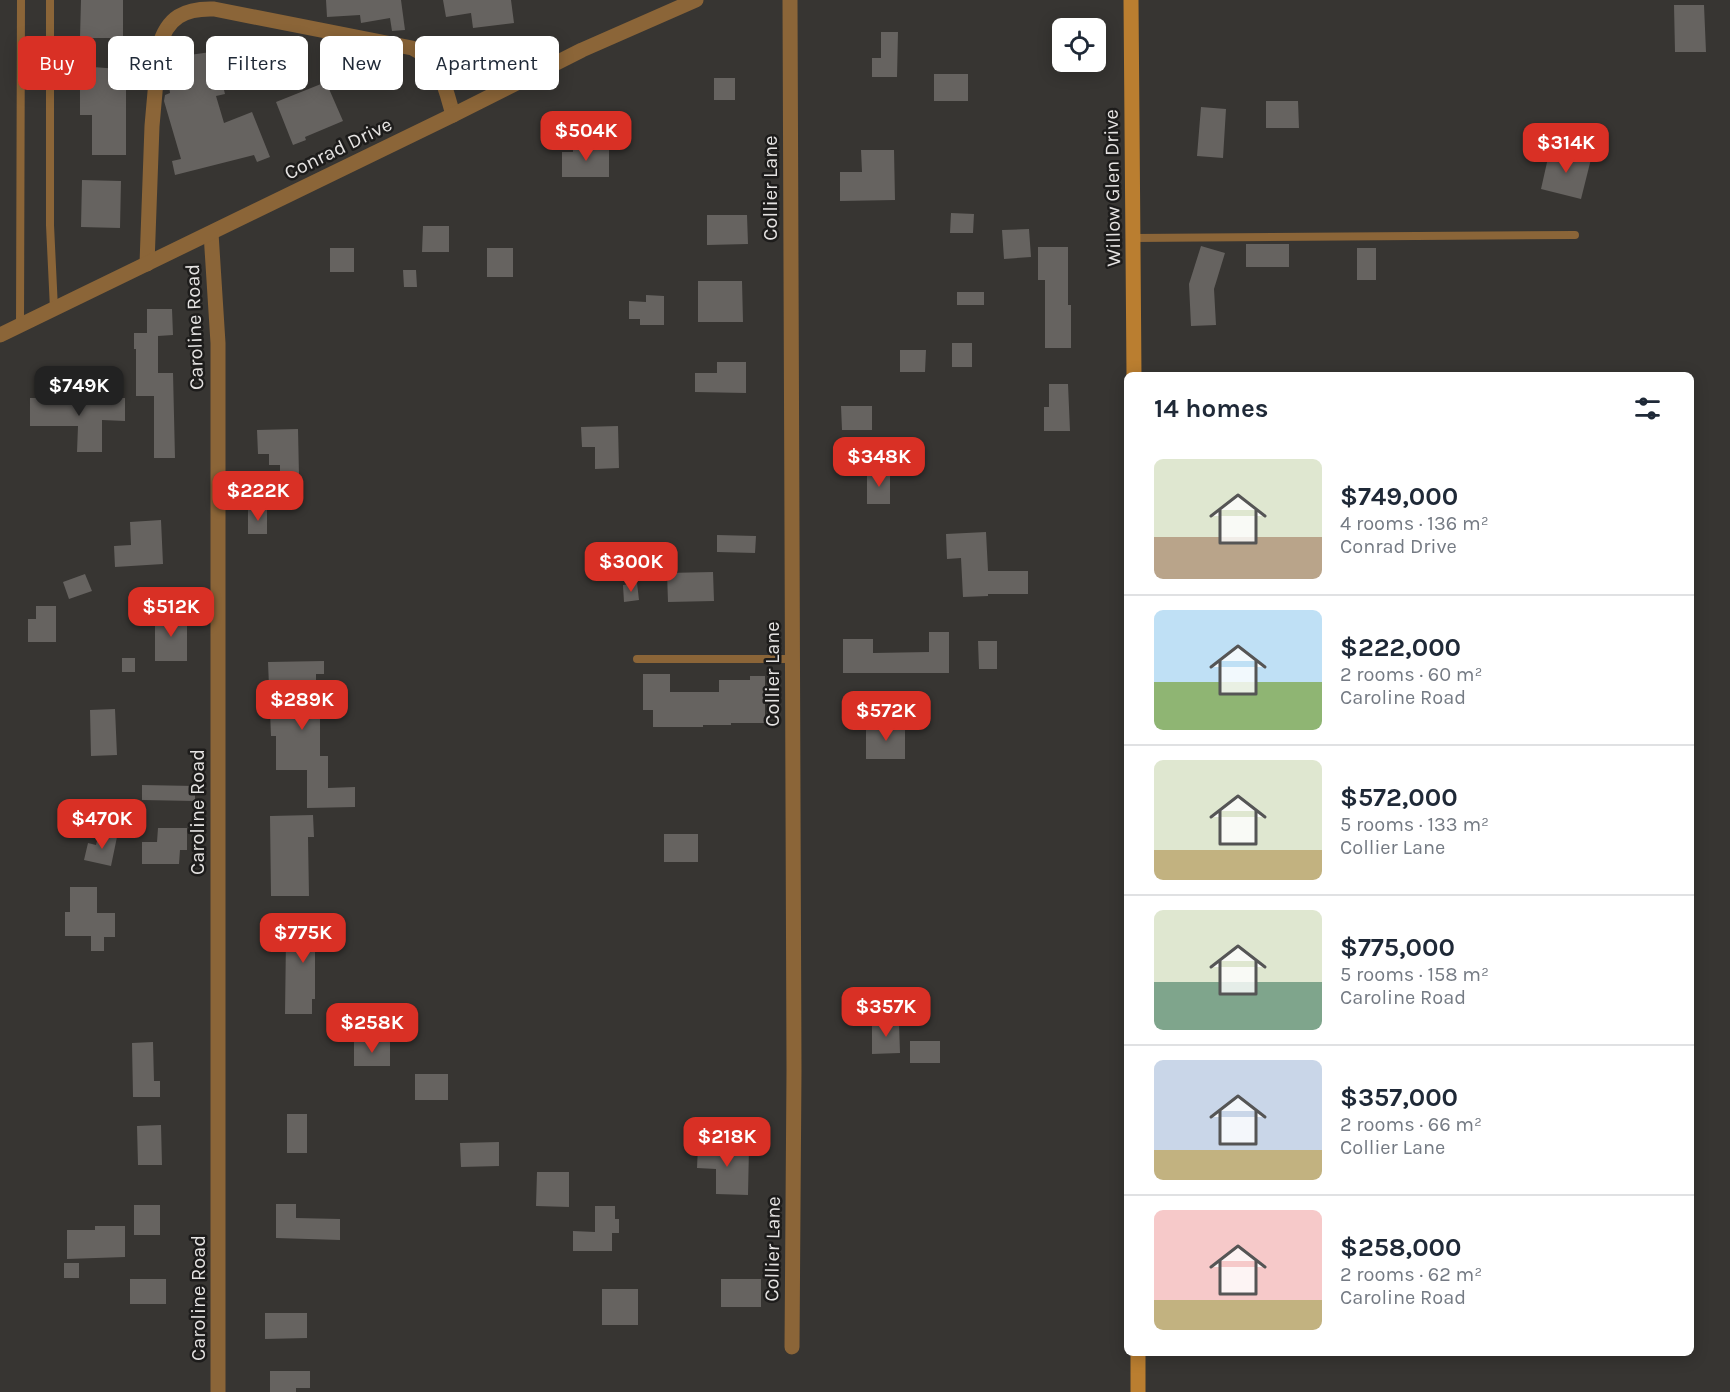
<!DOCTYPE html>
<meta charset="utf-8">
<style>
:root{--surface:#fff;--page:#f2f2f3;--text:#1f2937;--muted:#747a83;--line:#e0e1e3;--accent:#d93025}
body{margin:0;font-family:Karla,sans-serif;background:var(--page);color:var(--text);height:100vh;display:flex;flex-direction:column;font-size:22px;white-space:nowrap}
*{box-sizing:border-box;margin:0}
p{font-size:20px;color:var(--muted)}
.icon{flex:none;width:33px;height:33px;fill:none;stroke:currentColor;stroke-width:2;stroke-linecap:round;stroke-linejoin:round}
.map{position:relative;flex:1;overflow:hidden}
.drawer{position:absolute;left:1124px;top:372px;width:570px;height:984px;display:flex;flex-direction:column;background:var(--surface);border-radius:9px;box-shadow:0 3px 15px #0003}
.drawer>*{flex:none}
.banner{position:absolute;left:18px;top:36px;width:570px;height:54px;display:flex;gap:12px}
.controls{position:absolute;left:1052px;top:18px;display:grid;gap:12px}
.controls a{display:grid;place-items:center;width:54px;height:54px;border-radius:9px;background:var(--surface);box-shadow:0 3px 15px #0003;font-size:30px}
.price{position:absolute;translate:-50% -51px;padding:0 14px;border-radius:12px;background:var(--accent);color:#fff;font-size:20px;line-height:39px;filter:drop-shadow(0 2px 3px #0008)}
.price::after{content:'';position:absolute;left:50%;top:36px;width:18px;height:14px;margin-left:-9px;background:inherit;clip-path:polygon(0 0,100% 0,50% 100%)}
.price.selected{background:#222;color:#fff}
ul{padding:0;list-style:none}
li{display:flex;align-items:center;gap:18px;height:150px;padding:0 30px}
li+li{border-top:2px solid var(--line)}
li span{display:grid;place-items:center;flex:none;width:168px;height:120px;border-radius:9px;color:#555}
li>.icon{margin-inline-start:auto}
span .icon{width:72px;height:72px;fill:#fffc;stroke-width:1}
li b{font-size:26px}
h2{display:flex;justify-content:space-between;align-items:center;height:72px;padding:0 30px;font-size:26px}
.tag{padding:0 21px;border-radius:9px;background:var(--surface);box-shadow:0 3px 15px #0003;font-size:21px;line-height:54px}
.tag.selected{background:var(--accent);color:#fff}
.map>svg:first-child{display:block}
</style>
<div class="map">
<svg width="1730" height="1392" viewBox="0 0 1730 1392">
<rect width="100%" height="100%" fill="#373532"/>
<!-- building -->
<path fill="#666360" d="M81,0H123V38H80Z
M326,0H401L405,30L392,31L390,18L361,23L360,15L327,17Z
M443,0H511L514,23L473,28L471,13L446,17Z
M1674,5H1704L1706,52H1675Z
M881,32H898L897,77H872V58H881Z
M225,50L227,64L218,66L225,94L216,96L224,123L252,112L270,157L257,162L254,155L175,175L172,161L181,159L164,101L165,95L170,93L167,69L168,58Z
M80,66L132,70L131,83H126V155H92V115H80Z
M934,74H968V101H934Z
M714,78H735V100H714Z
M326,82L343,121L305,137L306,140L293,145L276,102Z
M1266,101H1298L1299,128H1266Z
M1201,107L1226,109L1223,158L1197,156Z
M573,146H609V177H562V152H573Z
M1550,149L1591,159L1581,199L1541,189Z
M861,150H894L895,200L840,201V172H862Z
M82,180L121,181L120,228L81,227Z
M951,213L974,214L973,233H950Z
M707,215H747L748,244L707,245Z
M423,226H449V252H422Z
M1029,229L1031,257L1004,259L1002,230Z
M1246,244H1289V267H1246Z
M1201,246L1225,253L1214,289L1216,325L1191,326L1189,284Z
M1038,247H1068V305H1071V348H1045V280H1038Z
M330,248H354V272H330Z
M487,248H513V277H487Z
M1357,248H1376V280H1357Z
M403,270H416L417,287H404Z
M698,281H742L743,322H698Z
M957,292H984V305H957Z
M646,295L664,296V325H640V319H629V301L646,302Z
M147,309H172L173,335L158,336V373H173L175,458H154V396H136V349H134V333H147Z
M952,343H972V367H952Z
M900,350H926L925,372H900Z
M717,362H746V393L695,392V373H717Z
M1049,384H1068L1070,431H1044V407H1049Z
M30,398H125V421L102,420V452H77L78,426H30Z
M841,406H872V430H842Z
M618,426L619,468L595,469V447H582L581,427Z
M298,429L299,476L280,477V465H269V454H258L257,430Z
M867,471H890V504H867Z
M248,510H267V534H248Z
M161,520L163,564L115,567L114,546L131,545L130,522Z
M986,532L988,571H1028V594H988V596L963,597L961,558L947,559L946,534Z
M717,535L756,536L755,553L717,552Z
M713,572L714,601L668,602L667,573Z
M85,574L92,591L69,599L63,582Z
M637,583L639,600L624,602L623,585Z
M36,606H56V642H28V619H36Z
M155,614H187V661H155Z
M929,632H949V673H843V639H873V653L929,652Z
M978,641H997V669H979Z
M122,658H135V672H122Z
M324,661V674H316V719H320V756H328V788L355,787V807L307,808V770H276V736H271L268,662Z
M643,674H670V692H719V680H750V676H765V723H731V725H703V727H653V710H643Z
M115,709L117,755L91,756L90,710Z
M866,726H905V759H866Z
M142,785L195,786V801L142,800Z
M313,815L314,837H308L309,896H271L270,816Z
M158,828H187V850H180L179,864H142V842H157Z
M99,833L117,837L111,866L84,860L88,843L96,845Z
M664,834H698V862H664Z
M70,887H97V913H115V937H104V951H91V936H65V912H70Z
M283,924H341V938H315V999H312V1014H285L286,938H283Z
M872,1023H899L900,1053L872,1054Z
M910,1041H940V1063H910Z
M153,1042L154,1081H160V1097H133L132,1043Z
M354,1042H390V1066H354Z
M415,1074H448V1100H415Z
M287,1114H307V1153H287Z
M161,1125L162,1165H138L137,1126Z
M499,1142V1166L461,1167L460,1143Z
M698,1146L749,1147L748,1195L716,1194V1169L697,1168Z
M537,1172H569V1207L536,1206Z
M276,1204H296V1218L340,1219V1240L276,1238Z
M134,1205H160V1235H134Z
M595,1206H615V1219H619V1233H612V1251H573V1231L595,1232Z
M95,1226H125V1257L67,1259V1230H95Z
M64,1263H79V1278H64Z
M130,1279H166V1304H130Z
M721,1279H761V1307H721Z
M602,1289H638V1325H602Z
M265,1313H307V1338L265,1339Z
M270,1371H310V1388H296V1392H270Z"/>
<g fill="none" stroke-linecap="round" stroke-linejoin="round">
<!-- service -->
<path stroke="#8b6538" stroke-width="8" d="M50,0V225L54,309
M1134,238L1575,235
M20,326L21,0
M637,659H793"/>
<!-- minor -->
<path stroke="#8b6538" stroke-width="15" d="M790,0L794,1070L792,1347
M211,233L218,343V1392
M147,264L152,126L159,47C167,17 185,8 214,9L412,48C441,61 445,87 453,115"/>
<!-- tertiary -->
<path stroke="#8b6538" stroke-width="15" d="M0,335L453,115L582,50L696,0"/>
<!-- secondary -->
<path stroke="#ba7e30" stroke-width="15" d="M1131,0L1134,375
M1138,1392V1353"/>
</g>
<g text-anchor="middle" stroke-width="5" stroke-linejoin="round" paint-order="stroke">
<!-- street labels -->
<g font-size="20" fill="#e5e3e2" stroke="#1d1c1b">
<text transform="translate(338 148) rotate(-26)" y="7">Conrad Drive</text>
<text transform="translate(770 188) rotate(-90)" y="7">Collier Lane</text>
<text transform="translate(1112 188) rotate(-91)" y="7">Willow Glen Drive</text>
<text transform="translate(194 327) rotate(-92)" y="7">Caroline Road</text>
<text transform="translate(772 674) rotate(-90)" y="7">Collier Lane</text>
<text transform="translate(197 812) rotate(-90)" y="7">Caroline Road</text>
<text transform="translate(772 1249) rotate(-89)" y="7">Collier Lane</text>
<text transform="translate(198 1298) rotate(-90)" y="7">Caroline Road</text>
</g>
</g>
</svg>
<div class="controls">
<a><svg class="icon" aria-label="locate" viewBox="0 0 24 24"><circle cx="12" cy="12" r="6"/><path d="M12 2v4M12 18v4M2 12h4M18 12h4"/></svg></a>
</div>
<b class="price" style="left:586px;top:162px">$504K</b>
<b class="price" style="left:1566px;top:174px">$314K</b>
<b class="price selected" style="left:79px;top:417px">$749K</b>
<b class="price" style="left:879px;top:488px">$348K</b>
<b class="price" style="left:258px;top:522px">$222K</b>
<b class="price" style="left:631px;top:593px">$300K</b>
<b class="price" style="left:171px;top:638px">$512K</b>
<b class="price" style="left:302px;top:731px">$289K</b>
<b class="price" style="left:886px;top:742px">$572K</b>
<b class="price" style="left:102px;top:850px">$470K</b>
<b class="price" style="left:303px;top:964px">$775K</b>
<b class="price" style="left:886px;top:1038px">$357K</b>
<b class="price" style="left:372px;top:1054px">$258K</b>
<b class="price" style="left:727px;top:1168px">$218K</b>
<div class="banner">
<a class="tag selected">Buy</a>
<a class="tag">Rent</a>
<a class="tag">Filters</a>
<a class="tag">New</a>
<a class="tag">Apartment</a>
</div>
<section class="drawer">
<h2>14 homes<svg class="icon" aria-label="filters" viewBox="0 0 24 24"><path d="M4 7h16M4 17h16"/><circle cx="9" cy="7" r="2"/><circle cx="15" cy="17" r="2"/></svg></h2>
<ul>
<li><span style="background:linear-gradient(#dfe7d0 65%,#b9a48a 0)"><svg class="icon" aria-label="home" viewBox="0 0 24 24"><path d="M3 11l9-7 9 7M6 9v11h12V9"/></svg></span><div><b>$749,000</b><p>4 rooms · 136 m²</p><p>Conrad Drive</p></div></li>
<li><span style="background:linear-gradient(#bfe0f5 60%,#8fb573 0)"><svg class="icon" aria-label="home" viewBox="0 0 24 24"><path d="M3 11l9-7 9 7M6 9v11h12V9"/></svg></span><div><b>$222,000</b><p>2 rooms · 60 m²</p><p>Caroline Road</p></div></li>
<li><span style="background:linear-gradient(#dfe7d0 75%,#c2b280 0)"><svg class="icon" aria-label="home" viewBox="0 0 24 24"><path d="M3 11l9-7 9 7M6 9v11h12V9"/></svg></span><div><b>$572,000</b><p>5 rooms · 133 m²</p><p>Collier Lane</p></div></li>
<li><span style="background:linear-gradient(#dfe7d0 60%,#7fa58c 0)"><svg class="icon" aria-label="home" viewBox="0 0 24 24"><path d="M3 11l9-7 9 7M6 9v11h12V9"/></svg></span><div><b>$775,000</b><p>5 rooms · 158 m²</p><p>Caroline Road</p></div></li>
<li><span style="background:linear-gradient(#c9d6e8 75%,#c2b280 0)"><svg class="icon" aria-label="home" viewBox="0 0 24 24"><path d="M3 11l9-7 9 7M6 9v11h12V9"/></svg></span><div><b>$357,000</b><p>2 rooms · 66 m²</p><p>Collier Lane</p></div></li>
<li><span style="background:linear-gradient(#f6c9c9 75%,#c2b280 0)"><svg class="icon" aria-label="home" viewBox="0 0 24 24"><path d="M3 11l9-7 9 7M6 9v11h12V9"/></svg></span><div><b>$258,000</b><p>2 rooms · 62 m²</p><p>Caroline Road</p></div></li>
</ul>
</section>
</div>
